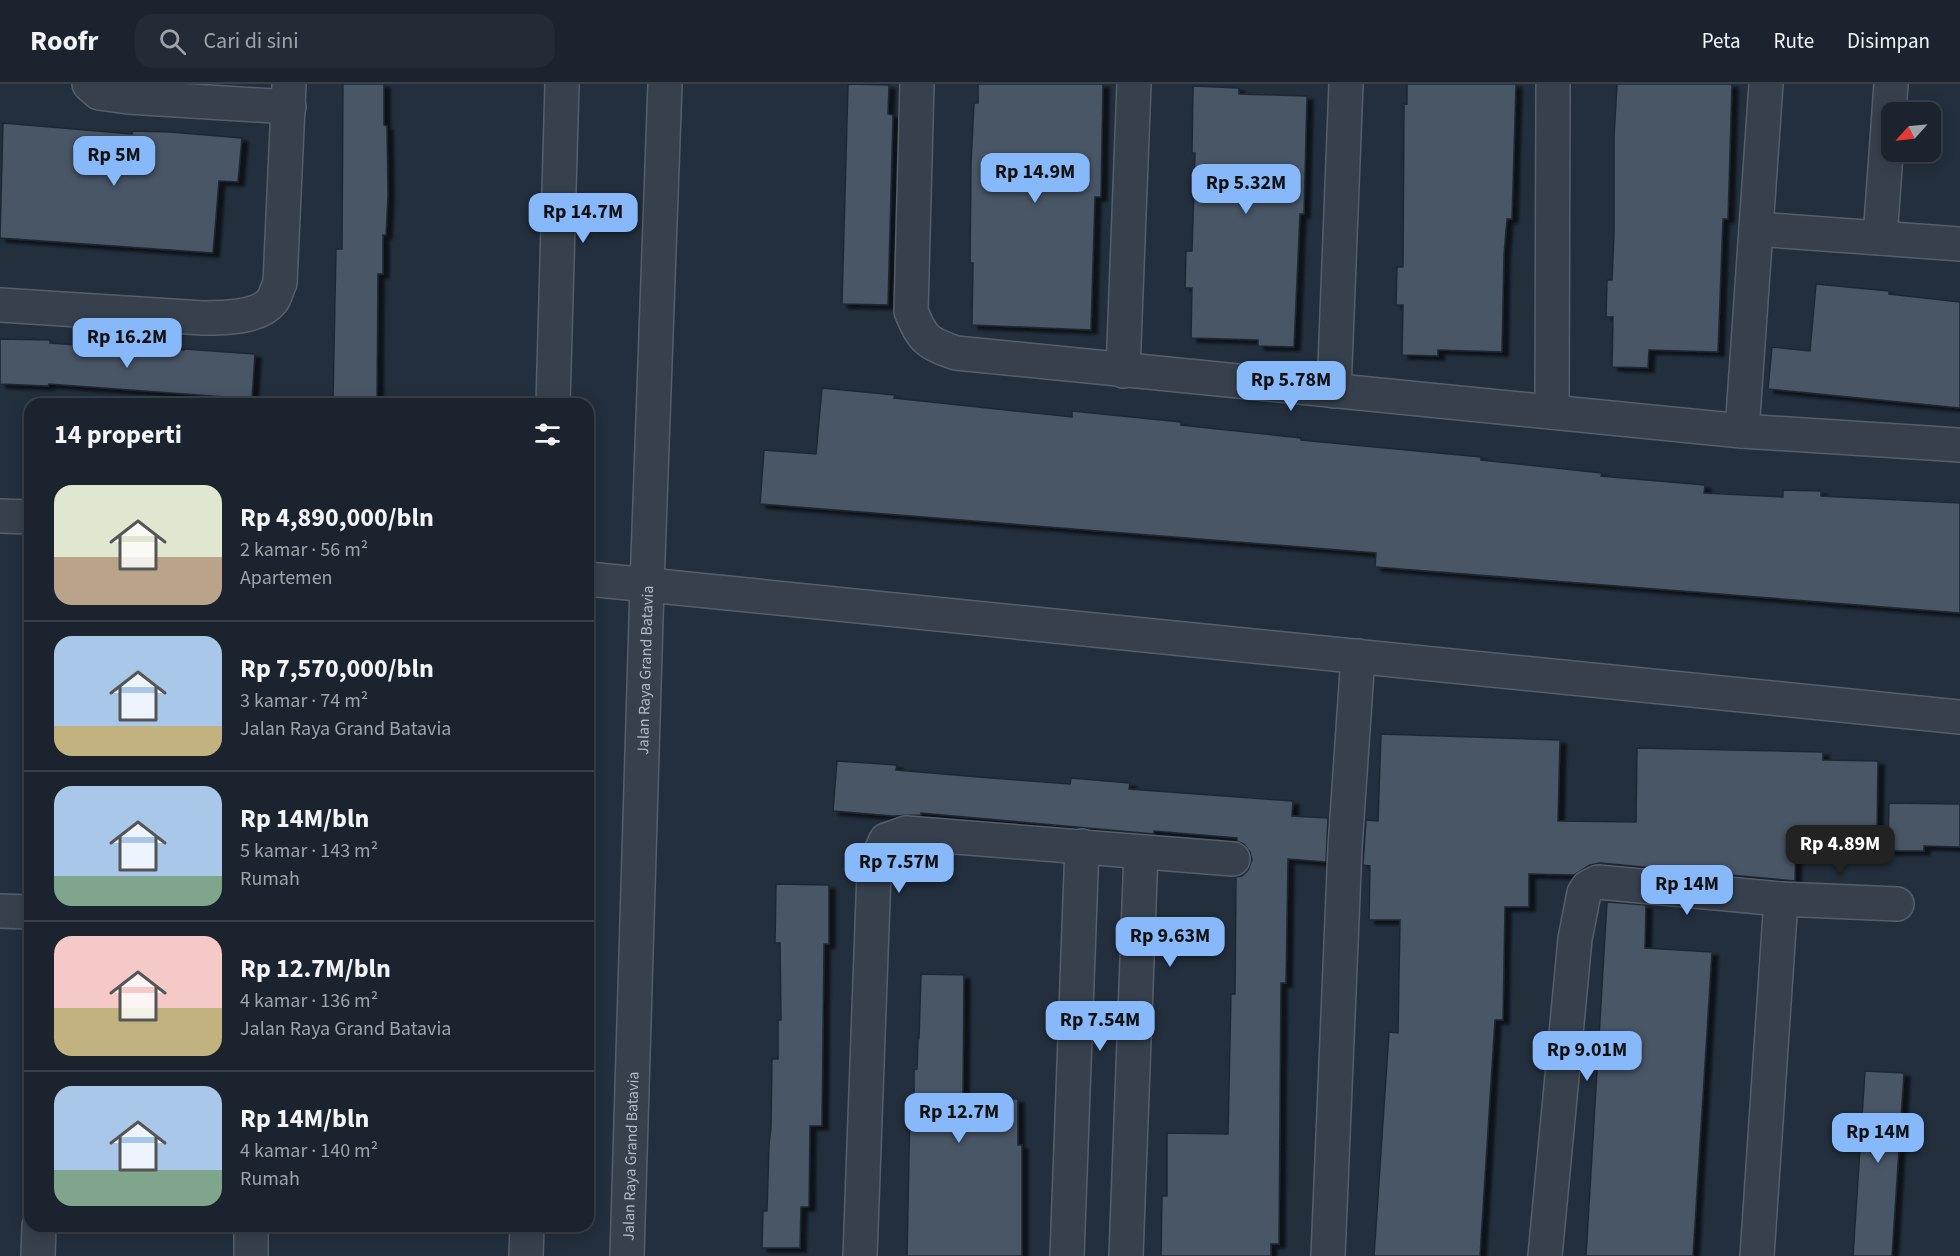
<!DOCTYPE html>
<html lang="id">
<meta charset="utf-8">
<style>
:root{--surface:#1a232e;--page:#232b36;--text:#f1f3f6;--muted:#9fa4aa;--line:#38404a;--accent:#86b8fa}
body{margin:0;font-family:"Source Sans 3",sans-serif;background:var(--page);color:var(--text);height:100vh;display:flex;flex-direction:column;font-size:22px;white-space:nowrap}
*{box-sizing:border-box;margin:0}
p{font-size:20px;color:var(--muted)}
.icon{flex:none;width:33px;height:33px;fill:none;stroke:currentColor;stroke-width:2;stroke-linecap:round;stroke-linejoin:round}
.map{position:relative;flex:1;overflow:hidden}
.drawer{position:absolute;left:24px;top:314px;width:570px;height:834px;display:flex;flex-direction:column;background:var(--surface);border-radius:18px;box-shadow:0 3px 15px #0003,0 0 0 2px var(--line)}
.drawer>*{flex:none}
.needle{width:39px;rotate:243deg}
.buttons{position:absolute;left:1881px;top:18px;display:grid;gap:12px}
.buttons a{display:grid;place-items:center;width:60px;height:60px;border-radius:12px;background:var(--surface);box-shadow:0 3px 15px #0003,0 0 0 2px var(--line);font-size:30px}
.price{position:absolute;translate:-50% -51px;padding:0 14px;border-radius:12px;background:var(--accent);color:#111;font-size:20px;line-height:39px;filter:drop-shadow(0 2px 3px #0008)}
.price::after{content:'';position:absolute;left:50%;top:36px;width:18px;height:14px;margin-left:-9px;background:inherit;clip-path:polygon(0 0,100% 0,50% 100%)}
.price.on{background:#222;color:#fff}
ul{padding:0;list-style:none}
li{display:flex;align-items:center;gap:18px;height:150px;padding:0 30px}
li+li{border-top:2px solid var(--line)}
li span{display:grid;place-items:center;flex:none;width:168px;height:120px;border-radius:18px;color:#555}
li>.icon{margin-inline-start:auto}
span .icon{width:72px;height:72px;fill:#fffc;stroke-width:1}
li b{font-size:26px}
h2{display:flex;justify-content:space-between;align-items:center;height:72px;padding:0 30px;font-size:26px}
header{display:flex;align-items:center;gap:36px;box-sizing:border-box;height:84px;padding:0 30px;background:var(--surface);border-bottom:2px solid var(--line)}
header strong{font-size:28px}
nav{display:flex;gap:33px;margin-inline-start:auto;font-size:21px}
.search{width:420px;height:54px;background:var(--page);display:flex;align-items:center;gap:15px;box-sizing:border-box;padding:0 21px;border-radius:18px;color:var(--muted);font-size:22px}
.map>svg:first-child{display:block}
</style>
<header>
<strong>Roofr</strong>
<div class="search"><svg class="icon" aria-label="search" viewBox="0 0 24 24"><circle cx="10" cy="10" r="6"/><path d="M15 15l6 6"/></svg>Cari di sini</div>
<nav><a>Peta</a><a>Rute</a><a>Disimpan</a></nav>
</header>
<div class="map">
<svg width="1960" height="1172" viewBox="0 0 1960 1172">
<defs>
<filter id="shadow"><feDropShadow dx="6" dy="4" stdDeviation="1.5" flood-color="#0009"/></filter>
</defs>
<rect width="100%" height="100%" fill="#232f3d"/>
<!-- building -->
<path fill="#495666" stroke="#1e2834" stroke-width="1.5" filter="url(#shadow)" d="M343,0H384V41L387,42L388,111L386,151H383V190H378L377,316H333L336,165H342Z
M848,0L889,1L888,30L893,31L888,221L842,220Z
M978,0H1103L1101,113H1095L1091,246L972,241L973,179H970L971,79L974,19H978Z
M1407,0H1516L1512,135H1507L1504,170L1502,268L1438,266V272L1402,271L1403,221H1396L1397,183H1403L1404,19L1407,20Z
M1617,0H1732L1728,135H1723L1718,268L1649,266L1648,284L1612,283L1613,233H1606L1607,196H1612L1614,150V53Z
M1193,2L1239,4V10L1307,12L1304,130H1300L1294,263L1258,262V256L1191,254L1192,204H1185L1186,167H1192L1195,69H1192Z
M3,39L132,50L133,47L170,48L242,54L238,98L219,97L213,169L0,154Z
M1816,200L1889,207V210L1960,218V324L1768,305L1772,263L1810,267Z
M0,255L50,256V259L146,266V263L184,266V265L255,270L252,315L49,300L48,302L0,300Z
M822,304L895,311L894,314L1072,333V327L1181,338V341L1301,354V356L1481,373V376L1602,389L1601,392L1705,401L1704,409L1783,413V406L1821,407V412L1960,419V529L1375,483L1376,469L760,420L764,366L816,370Z
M1381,650L1560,656L1558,737L1636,738L1637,664L1823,668V676L1878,677L1877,748L1822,747V755L1796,754L1795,797L1600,779L1590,781L1574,791L1529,790V823H1505L1503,936H1495L1480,1172H1374L1389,948L1398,949L1400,836H1369L1370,782L1363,781L1366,736L1378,737Z
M837,677L897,681L896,686L991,694L1070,700L1071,694L1130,699L1129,705L1293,717L1292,732L1328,734L1326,778L1288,775L1286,899H1281L1279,1160H1271V1172H1161L1162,1112H1167V1049L1228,1050L1231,910H1235L1236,793L1242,792L1248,786L1252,776L1250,768L1244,760L1237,757V754L1154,747V750L921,729V731L893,732L833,727Z
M1889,719L1960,720V763L1924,762V767H1888Z
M776,800L829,801V860H824L822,1042H810L809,1123H801L800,1164H762L763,1127H767L769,1060L771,1043L772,975H778V936H781L780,859H775Z
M1607,818L1646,821L1645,864L1712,868L1693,1172H1586Z
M921,890L964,891L963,1013L1018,1015V1061H1022V1172H907L910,1021H914V986L917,985L918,953L919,954Z
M1865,987L1904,989L1892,1172H1853Z"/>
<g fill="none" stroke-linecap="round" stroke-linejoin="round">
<!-- street casing -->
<g stroke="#555f6b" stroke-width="36">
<g id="street">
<path d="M89,0L99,9L128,13L289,23"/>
<path d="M917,0L911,227C922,256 928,259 956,269L1742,347L1960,361"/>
<path d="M1756,145L1960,160"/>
<path d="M1880,154L1891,0"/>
<path d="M0,221L203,234C222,234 259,234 272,217C276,212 277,204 280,199L289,0"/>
<path d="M1123,287L1134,0"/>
<path d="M1334,307L1346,0"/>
<path d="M553,320L562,0"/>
<path d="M1552,328L1553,0"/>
<path d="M1742,347L1766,0"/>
<path d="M0,432L30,433"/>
<path d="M588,495L1960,633"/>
<path d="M0,827L30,828"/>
<path d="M38,1172L39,1142"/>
<path d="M251,1172V1142"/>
<path d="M526,1172L527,1142"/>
<path id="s1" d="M627,1172L647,502L665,0"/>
<path d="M860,1172L874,788L877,776L886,756L906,749L1233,775"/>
<path d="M1067,1172L1082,762"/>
<path d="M1126,1172L1141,768"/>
<path d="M1328,1172L1345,763L1358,572"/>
<path d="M1545,1172L1575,855L1584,809L1588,803L1598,798L1781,815L1897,820"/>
<path d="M1757,1172L1781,815"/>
</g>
</g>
<!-- street -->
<use href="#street" stroke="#37414d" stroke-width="33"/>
</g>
<g text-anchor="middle" stroke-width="6" stroke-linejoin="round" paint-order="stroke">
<!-- street labels -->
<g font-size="16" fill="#b2bcc8" stroke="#1c2632">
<text dy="6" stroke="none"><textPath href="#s1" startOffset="586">Jalan Raya Grand Batavia</textPath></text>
<text dy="6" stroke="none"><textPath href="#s1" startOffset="100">Jalan Raya Grand Batavia</textPath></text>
</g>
</g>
</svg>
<div class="buttons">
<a><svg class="needle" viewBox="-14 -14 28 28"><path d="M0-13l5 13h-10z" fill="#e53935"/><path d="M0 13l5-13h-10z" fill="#9fa4aa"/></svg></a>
</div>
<b class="price" style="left:114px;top:103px">Rp 5M</b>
<b class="price" style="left:1035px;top:120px">Rp 14.9M</b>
<b class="price" style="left:1246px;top:131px">Rp 5.32M</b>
<b class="price" style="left:583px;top:160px">Rp 14.7M</b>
<b class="price" style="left:127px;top:285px">Rp 16.2M</b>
<b class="price" style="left:1291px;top:328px">Rp 5.78M</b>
<b class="price on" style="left:1840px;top:792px">Rp 4.89M</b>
<b class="price" style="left:899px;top:810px">Rp 7.57M</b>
<b class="price" style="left:1687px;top:832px">Rp 14M</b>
<b class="price" style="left:1170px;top:884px">Rp 9.63M</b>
<b class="price" style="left:1100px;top:968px">Rp 7.54M</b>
<b class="price" style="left:1587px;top:998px">Rp 9.01M</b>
<b class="price" style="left:959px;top:1060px">Rp 12.7M</b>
<b class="price" style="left:1878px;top:1080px">Rp 14M</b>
<section class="drawer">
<h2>14 properti<svg class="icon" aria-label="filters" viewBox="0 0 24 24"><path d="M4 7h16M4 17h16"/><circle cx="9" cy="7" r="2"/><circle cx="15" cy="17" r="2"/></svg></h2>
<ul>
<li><span style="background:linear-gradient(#dfe7d0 60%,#b9a48a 0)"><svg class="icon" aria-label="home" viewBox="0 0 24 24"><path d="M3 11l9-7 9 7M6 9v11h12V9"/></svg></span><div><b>Rp 4,890,000/bln</b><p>2 kamar · 56 m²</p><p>Apartemen</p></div></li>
<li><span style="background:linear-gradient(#a9c7e8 75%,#c2b280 0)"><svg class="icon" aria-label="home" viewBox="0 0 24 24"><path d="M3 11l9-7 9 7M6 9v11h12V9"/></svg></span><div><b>Rp 7,570,000/bln</b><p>3 kamar · 74 m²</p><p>Jalan Raya Grand Batavia</p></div></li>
<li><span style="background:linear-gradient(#a9c7e8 75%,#7fa58c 0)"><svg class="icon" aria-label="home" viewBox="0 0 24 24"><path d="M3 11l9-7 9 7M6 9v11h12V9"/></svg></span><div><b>Rp 14M/bln</b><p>5 kamar · 143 m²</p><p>Rumah</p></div></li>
<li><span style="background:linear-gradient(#f6c9c9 60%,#c2b280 0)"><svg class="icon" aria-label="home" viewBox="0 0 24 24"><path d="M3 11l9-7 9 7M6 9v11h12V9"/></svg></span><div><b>Rp 12.7M/bln</b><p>4 kamar · 136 m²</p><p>Jalan Raya Grand Batavia</p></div></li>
<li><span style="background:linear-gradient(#a9c7e8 70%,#7fa58c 0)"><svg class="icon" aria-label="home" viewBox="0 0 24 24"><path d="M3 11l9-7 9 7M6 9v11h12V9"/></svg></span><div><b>Rp 14M/bln</b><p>4 kamar · 140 m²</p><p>Rumah</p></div></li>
</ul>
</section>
</div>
